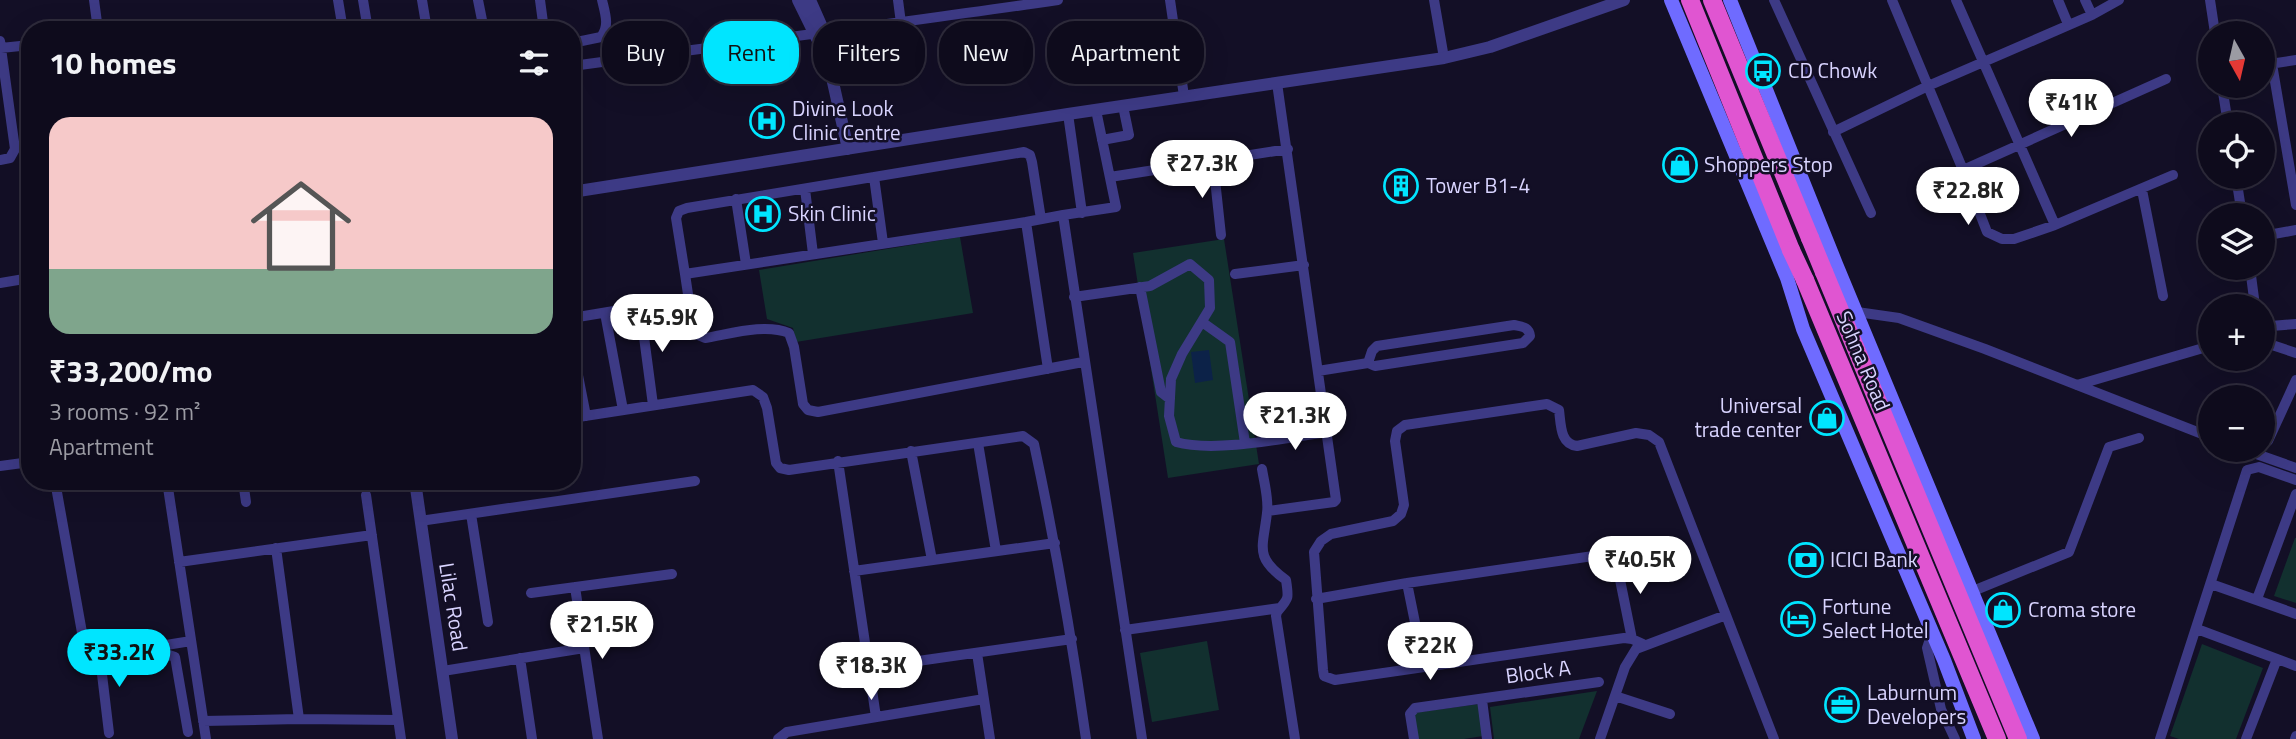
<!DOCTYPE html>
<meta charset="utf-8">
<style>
:root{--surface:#0e0b1c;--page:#1c1929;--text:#f1f3f6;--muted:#9b9ba3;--line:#2e2b3b;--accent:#00e5ff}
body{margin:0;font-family:"Titillium Web",sans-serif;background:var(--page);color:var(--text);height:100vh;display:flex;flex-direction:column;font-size:26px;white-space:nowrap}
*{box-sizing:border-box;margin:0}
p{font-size:23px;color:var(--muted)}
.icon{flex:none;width:38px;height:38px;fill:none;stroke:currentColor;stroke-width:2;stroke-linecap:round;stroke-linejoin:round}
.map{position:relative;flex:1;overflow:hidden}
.side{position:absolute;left:21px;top:21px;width:560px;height:469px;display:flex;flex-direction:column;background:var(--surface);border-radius:28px;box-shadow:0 7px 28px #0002,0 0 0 2px var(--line)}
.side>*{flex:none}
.hud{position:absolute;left:602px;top:21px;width:665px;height:63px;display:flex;gap:14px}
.needle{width:46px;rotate:172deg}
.controls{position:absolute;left:2198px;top:21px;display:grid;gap:14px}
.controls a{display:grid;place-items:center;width:77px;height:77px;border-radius:50%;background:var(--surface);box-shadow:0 7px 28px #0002,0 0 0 2px var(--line);font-size:35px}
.price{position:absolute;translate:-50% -60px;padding:0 16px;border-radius:24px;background:#fff;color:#222;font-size:23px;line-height:46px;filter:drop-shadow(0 2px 4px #0008)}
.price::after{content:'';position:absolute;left:50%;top:42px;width:21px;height:16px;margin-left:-10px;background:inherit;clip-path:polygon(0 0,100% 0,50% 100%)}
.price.current{background:var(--accent);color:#111}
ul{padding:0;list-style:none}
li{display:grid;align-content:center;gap:14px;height:371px;padding:0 28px}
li+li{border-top:2px solid var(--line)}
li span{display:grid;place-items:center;height:217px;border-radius:21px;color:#555}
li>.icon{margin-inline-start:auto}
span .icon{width:126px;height:126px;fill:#fffc;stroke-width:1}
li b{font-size:30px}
h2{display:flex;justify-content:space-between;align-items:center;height:84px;padding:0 28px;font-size:30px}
.tag{padding:0 24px;border-radius:28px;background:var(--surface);box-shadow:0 7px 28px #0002,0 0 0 2px var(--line);font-size:24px;line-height:63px}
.tag.current{background:var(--accent);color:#111}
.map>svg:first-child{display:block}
</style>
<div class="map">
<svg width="2296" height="739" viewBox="0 0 2296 739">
<rect width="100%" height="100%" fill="#130f26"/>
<!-- green -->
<path fill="#12302f" d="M960,237L973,313L796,342L793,328L767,319L759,270Z
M1224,239L1259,464L1168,478L1133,253Z
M2295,538H2296V603L2274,596Z
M1207,641L1219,710L1152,722L1140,653Z
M2202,644L2263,668L2236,739H2179L2170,736Z
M1597,691L1579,739H1494L1490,707Z
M1479,704L1483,736L1464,739H1417L1413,713Z"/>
<!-- water -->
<path fill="#0c2248" d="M1209,350L1213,380L1195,383L1191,352Z"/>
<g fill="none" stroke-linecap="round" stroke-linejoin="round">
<!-- minor -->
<path stroke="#3d3a85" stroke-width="10" d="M94,0L98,30
M338,0L343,30
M363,0L368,30
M422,0L427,30
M478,0L484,30
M540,0L544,30
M898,0L901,23
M1170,0L1184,96
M1434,0L1444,58
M1774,0L1871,213
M1892,0L1963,170L1987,232L2002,239H2014L2055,225L2173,175
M1956,0L2055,225
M2058,0L2068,24
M2085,0L2092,15
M2210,0L2215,33
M0,41L15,149L10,158L0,160
M572,43L601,37C610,26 605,13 602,0
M1,48L30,45
M2272,64L2296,205
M2263,65L2296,60
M572,66C734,44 896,24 1058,0
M2222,86L2228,124
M1068,114L1082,213
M1833,132L1928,86L2092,15L2119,0
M1102,140L1129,135L1123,106
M1213,161L1221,235
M1963,170L2166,79
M874,177L883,243
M1110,177L1288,149
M2236,177L2242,215
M805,189L813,254
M2142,190L2163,296
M736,199L746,264
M1063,215L1116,207L1096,110
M1026,222L685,274L676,218L679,211L687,208L1024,152L1030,155L1032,162L1041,219
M2263,236L2296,230
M2250,268L2255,306
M685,274L693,328L698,335L705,338C730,334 765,323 789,333L794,347L803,404L808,410L818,412L1083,362
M1235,274L1304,265
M0,283L30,278
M1140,287L1161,392L1170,399
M1074,297L1150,286L1190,264L1209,280L1210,308L1182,354L1171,379L1169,416L1176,442C1215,453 1285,438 1327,432
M640,307L653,405
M1857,312L1899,318L1985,349L2210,437
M605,313L623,410
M572,318L662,303
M1202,322L1230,342L1245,443
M2263,323L2271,326L2296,324
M2263,342L2296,353
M572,345L586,416
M1048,369L1026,222L1063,215L1142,739
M1318,371L1368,363L1375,366L1523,343L1530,336C1529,327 1523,327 1514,325L1377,346L1372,351L1368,363
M2077,385L2210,346
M572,418L753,390L763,397L767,408L776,463L780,468L789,470L1023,436L1034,444C1055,542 1072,640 1086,739
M2268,441L2296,380
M978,443L996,551
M2245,450L2296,468
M911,451L932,560
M838,461L876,717
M0,466L30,462
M1262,469C1264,482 1269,499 1267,513C1263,548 1254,557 1286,580C1289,599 1289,598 1277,612L1276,616L1295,739
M55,481L86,655L92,657L191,641
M167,481L206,739
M243,481L246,502
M366,495L401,739
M1268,511L1334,502L1336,500L1277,83
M471,514L488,622
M420,521L695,481
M276,548L299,719
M179,562L372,535
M854,571L1055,543
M1407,583L1424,667
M2211,584L2296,614
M575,587L598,739
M1973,591L2069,552L2109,447L2139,438
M531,593L672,574
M1316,599L1407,583L1607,554L1616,560L1632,639
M2257,599L2296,494
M2197,629L2296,666
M1125,630L1280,608
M1932,633L1927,648L1941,709L1955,739
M1643,644L1632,639L1624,638L1335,680L1324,676L1323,670L1314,552L1321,541L1331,534L1393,521L1401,514L1404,505L1395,441L1397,431L1405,425L1547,404L1559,410C1561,425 1560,444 1577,446L1636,433L1649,435L1659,442L1774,739
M977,653L990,739
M520,658L532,739
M97,660L101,666L109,733
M101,666L169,655L175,657L188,732
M869,668L1072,639
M443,671L584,648
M1615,696L1670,714
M1482,700L1487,739
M203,721L299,719L398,720
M778,739L787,732L984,699
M1414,739L1410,714L1415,708L1599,682
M1600,739L1625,667L1636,649L1726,615
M2160,739L2247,470L2259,467L2296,480
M2246,739L2277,659
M2295,739L2296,736"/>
<!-- tertiary -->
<path stroke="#3d3a85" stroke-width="12" d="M798,0L826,57
M810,0L825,34L829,46L828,60L848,149
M572,192L1068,114L1444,58L1490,47L1624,0
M415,481L452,739"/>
<!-- secondary -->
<path stroke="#6f6bff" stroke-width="14" d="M1671,0L1787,278L1803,329L1944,660L1974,739
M1730,0L1836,264L2033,739"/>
<!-- trunk -->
<path stroke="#e055d1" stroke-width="18" d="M1690,0L1791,250
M1712,0L1810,238
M1824,272L2018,739
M1805,280L1997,739"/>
<!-- trunk-bridge -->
<path stroke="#e055d1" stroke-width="18" d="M1810,238L1824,272
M1791,250L1805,280"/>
</g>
<!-- icons -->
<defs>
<g id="bus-ring" transform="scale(1.75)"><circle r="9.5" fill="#130f26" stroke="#00e5ff" stroke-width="1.5"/><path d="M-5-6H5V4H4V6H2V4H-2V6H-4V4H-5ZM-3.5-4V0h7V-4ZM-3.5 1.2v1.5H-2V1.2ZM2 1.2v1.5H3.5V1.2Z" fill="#00e5ff"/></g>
<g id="hospital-ring" transform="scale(1.75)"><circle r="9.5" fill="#130f26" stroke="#00e5ff" stroke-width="1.5"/><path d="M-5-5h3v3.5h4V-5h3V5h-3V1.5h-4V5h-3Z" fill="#00e5ff"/></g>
<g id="shop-ring" transform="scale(1.75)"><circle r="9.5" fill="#130f26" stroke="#00e5ff" stroke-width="1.5"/><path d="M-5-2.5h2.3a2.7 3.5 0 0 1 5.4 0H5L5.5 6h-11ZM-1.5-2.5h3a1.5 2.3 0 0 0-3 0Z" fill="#00e5ff"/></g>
<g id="building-ring" transform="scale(1.75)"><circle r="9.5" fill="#130f26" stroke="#00e5ff" stroke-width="1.5"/><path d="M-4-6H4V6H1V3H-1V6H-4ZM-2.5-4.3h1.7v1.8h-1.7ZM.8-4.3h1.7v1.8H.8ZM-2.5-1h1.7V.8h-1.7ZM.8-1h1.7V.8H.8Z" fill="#00e5ff"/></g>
<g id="bank-ring" transform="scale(1.75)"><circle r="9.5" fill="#130f26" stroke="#00e5ff" stroke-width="1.5"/><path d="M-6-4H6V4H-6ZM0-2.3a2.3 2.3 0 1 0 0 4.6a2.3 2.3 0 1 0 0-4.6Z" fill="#00e5ff"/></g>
<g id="hotel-ring" transform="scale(1.75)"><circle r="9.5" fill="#130f26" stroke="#00e5ff" stroke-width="1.5"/><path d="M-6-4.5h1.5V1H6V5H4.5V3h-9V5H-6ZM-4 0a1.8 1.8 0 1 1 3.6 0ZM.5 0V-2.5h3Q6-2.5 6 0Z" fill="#00e5ff"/></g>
<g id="office-ring" transform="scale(1.75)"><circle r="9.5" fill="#130f26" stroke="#00e5ff" stroke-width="1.5"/><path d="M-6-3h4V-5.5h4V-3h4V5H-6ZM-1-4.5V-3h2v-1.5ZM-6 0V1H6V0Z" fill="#00e5ff"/></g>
</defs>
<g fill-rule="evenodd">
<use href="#bus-ring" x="1763" y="71"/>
<use href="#hospital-ring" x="767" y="121"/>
<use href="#shop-ring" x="1680" y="165"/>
<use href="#building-ring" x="1401" y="186"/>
<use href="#hospital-ring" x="763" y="214"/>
<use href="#shop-ring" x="1827" y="418"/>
<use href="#bank-ring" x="1806" y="560"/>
<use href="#shop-ring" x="2003" y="610"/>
<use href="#hotel-ring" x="1798" y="619"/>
<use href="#office-ring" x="1842" y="705"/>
</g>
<g text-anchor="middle" stroke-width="5" stroke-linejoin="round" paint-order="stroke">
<!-- poi labels -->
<g font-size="21" fill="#d9d4ff" stroke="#130f26" text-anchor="start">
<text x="1788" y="78">CD Chowk</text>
<text x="792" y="116">Divine Look<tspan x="792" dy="24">Clinic Centre</tspan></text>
<text x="1704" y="172">Shoppers Stop</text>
<text x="1426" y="193">Tower B1-4</text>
<text x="788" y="221">Skin Clinic</text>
<text x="1802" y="413" text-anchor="end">Universal<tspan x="1802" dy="24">trade center</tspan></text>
<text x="1830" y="567">ICICI Bank</text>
<text x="1822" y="614">Fortune<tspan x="1822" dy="24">Select Hotel</tspan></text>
<text x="2028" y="617">Croma store</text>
<text x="1867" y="700">Laburnum<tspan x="1867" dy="24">Developers</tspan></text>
</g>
<!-- street labels -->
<g font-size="21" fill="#d9d4ff" stroke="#130f26">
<text transform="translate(1863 361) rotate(67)" y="7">Sohna Road</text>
<text transform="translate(453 607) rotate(81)" y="7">Lilac Road</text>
<text transform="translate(1538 672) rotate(-8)" y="7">Block A</text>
</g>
</g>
</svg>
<div class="controls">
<a><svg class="needle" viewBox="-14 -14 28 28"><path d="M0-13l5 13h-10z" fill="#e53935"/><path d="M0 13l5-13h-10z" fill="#9b9ba3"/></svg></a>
<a><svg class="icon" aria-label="locate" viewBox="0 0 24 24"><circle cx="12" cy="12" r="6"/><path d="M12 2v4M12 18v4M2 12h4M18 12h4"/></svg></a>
<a><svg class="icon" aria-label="layers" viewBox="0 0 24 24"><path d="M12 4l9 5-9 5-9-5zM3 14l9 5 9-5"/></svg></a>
<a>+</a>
<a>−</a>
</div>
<b class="price" style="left:2071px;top:139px">₹41K</b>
<b class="price" style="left:1202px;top:200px">₹27.3K</b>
<b class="price" style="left:1968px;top:227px">₹22.8K</b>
<b class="price" style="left:662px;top:354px">₹45.9K</b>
<b class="price" style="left:1295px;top:452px">₹21.3K</b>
<b class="price" style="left:1640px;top:596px">₹40.5K</b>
<b class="price" style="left:602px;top:661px">₹21.5K</b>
<b class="price" style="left:1430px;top:682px">₹22K</b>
<b class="price current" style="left:119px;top:689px">₹33.2K</b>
<b class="price" style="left:871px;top:702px">₹18.3K</b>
<div class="hud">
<a class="tag">Buy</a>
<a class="tag current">Rent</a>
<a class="tag">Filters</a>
<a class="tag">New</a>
<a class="tag">Apartment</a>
</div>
<section class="side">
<h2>10 homes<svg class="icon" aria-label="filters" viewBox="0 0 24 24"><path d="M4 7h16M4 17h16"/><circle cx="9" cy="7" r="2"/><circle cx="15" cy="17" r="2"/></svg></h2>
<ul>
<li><span style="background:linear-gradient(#f6c9c9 70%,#7fa58c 0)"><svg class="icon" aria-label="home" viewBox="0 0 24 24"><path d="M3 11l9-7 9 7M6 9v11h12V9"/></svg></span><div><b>₹33,200/mo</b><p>3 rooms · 92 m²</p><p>Apartment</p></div></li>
</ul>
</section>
</div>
